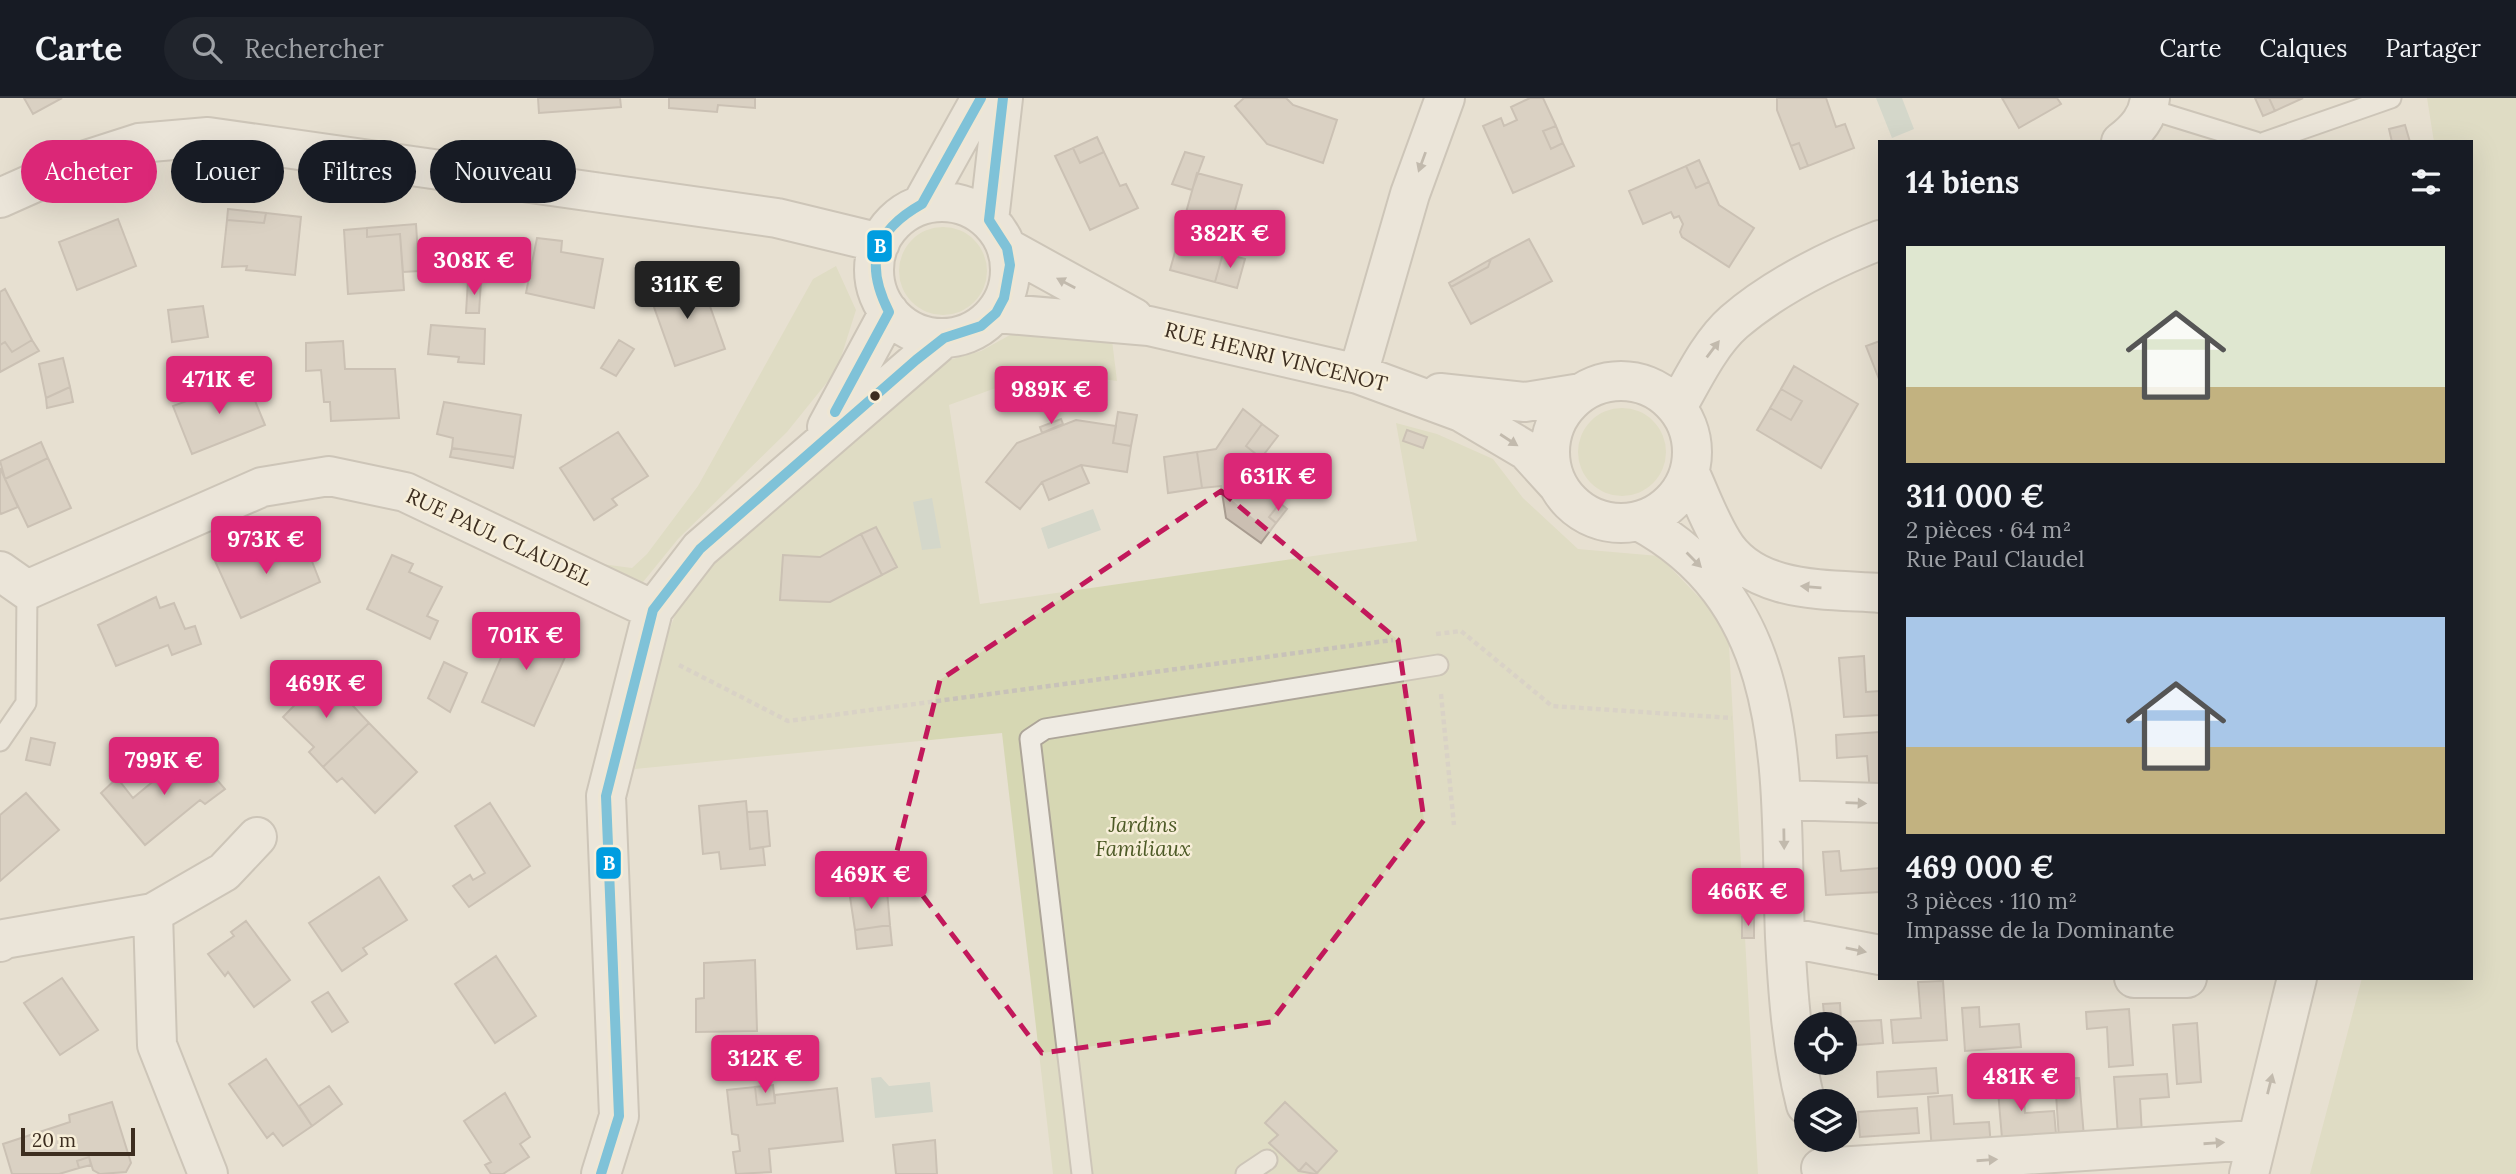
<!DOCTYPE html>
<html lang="fr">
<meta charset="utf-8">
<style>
:root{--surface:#171b24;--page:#20242c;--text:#f1f3f6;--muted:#9ea1a6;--line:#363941;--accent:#db2777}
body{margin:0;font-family:Lora,serif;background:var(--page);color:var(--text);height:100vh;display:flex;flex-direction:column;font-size:26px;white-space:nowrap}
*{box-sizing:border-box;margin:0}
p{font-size:23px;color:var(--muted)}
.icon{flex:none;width:38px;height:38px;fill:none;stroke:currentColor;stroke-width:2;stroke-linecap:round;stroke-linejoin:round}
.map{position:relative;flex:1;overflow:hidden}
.drawer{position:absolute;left:1878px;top:42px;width:595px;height:840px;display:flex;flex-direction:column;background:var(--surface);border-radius:0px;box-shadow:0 7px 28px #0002}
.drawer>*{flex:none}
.top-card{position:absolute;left:21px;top:42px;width:665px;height:63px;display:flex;gap:14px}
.controls{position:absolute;left:1794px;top:914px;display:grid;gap:14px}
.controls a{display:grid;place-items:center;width:63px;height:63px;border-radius:50%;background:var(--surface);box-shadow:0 7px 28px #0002;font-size:35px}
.scale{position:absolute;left:21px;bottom:18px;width:114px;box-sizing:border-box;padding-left:7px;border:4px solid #3d2e20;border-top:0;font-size:19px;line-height:24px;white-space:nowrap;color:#3d2e20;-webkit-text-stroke:5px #f7eed8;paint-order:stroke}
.price{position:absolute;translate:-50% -60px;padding:0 16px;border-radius:7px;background:var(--accent);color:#fff;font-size:23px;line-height:46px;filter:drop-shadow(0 2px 4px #0008)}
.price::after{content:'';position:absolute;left:50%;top:42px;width:21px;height:16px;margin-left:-10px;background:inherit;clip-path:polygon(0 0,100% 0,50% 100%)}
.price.current{background:#222;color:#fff}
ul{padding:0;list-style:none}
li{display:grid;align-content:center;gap:14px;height:371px;padding:0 28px}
li span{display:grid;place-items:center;height:217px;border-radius:0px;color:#555}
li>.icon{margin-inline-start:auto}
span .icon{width:126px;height:126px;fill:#fffc;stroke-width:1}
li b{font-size:30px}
h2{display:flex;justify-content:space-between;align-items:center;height:84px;padding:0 28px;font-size:30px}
.chip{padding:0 24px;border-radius:32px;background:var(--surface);box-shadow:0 7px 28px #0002;font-size:24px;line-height:63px}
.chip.current{background:var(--accent);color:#fff}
header{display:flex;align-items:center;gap:42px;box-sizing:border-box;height:98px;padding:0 35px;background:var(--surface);border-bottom:2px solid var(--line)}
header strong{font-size:33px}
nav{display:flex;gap:38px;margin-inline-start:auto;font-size:24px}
.search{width:490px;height:63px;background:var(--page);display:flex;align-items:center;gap:18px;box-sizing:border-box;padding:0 24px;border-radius:38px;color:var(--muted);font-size:26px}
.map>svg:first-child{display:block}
</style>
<header>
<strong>Carte</strong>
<div class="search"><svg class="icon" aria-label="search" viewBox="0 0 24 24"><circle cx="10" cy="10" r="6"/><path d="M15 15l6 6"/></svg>Rechercher</div>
<nav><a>Carte</a><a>Calques</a><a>Partager</a></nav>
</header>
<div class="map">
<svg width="2516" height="1076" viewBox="0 0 2516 1076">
<rect width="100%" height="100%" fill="#e7e0d1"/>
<!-- green -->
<path fill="#d6d7b3" d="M2427,0H2516V1076H2310L2362,880H2471V44H2434Z
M899 173a44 44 0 1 1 88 0a44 44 0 1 1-88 0Z
M836,168L856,212L837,272L787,334L678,441L639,489L594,465L632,470L647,456L698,388L813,181Z
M1038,231L1112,242L1117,283L1043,273L949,307L980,506L1417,443L1396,325L1437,336L1493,361L1523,400L1578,451L1659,458L1728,529L1758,1076H1053L1002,635L635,671L655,569L677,512L724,453L942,264L981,253L1010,237Z
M1578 354a44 44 0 1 1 88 0a44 44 0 1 1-88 0Z"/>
<!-- water -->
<path fill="#bcccc2" d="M1876,0H1902L1914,31L1892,40Z
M932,400L941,450L922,452L913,404Z
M1093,411L1101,432L1048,451L1041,430Z
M881,979L889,988L930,984L933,1014L875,1020L871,980Z"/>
<!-- building -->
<path fill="#cbbfb2" stroke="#a89c90" stroke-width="2" d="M24,0H62L33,16Z
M538,0H620L621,9L539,15Z
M669,0H755V10L718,7L717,14L669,10Z
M1244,0H1286L1293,7L1337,22L1323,65L1267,46L1235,8Z
M1530,0H1543L1556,28L1543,33L1551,51L1563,45L1574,68L1513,95L1483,28L1501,20L1504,28L1517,22L1511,9Z
M1777,0H1826L1836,29L1845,26L1854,50L1808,68L1799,45L1791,48L1777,12Z
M2002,0H2057L2061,6L2019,30Z
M2255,0H2269L2275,13L2263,18Z
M2269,0H2303L2275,13Z
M2405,27L2410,44H2392L2389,31Z
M1556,28L1563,45L1551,51L1543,33Z
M1097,39L1104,54L1080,65L1073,50Z
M1799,45L1808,68L1800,71L1791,48Z
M1073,50L1080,65L1104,54L1120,88L1126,86L1138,110L1090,132L1055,58Z
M1185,54L1204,59L1192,92L1172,86Z
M1699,62L1709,84L1696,90L1686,68Z
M1686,68L1696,90L1709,84L1719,107L1754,130L1729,169L1682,139L1680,134L1683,126L1679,118L1674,120L1671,114L1643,126L1629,93Z
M1197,75L1242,87L1215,184L1170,172Z
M228,111L266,115L264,125L227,122Z
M266,115L301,119L295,177L246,172L247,168L222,169L227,122L264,125Z
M118,121L136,168L77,192L59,144Z
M416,126L419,173L403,174L400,136L367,139V130Z
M367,130V139L400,136L404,192L348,196L344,132Z
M537,140L562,143L561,154L603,161L594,210L526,195Z
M1529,141L1552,183L1471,226L1451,189L1488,169L1491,161Z
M1223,155L1245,161L1237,190L1215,184Z
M1491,161L1488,169L1451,189L1449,185Z
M699,177L725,251L675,268L649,195Z
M468,182H481L479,215H466Z
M5,191L32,242L12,254L5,244L0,247V194Z
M203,208L208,239L172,244L168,212Z
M431,227L485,231L484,266L458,264L459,259L428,256Z
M32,242L39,253L0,274V247L5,244L12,254Z
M619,242L634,251L616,278L601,270Z
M343,243L345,271H395L399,320L331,323L330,304H324L321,272L306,273V245Z
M1880,243V281H1879L1866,248Z
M63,260L70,289L46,300L39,266Z
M1794,268L1858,306L1821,370L1757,332L1770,310L1791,322L1802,303L1781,291Z
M246,281L265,327L192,356L173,308Z
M70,289L73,304L47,310L46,300Z
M1781,291L1802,303L1791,322L1770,310Z
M444,304L521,317L515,359L452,350L453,340L437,336Z
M1243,311L1262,326L1246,348L1261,360L1267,396L1280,405L1269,419L1276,425L1261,445L1226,420L1221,388L1202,390L1197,354L1216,351Z
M1118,314L1137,317L1131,348L1113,345Z
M1061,321L1063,326L1042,335L1040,329Z
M1076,322L1116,328L1113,345L1131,348L1127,374L1081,367L1042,384L1020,411L986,384L1017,345Z
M1262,326L1278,338L1261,360L1246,348Z
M1407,332L1427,339L1423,350L1403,343Z
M618,334L648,378L612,401L617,407L594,422L560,370Z
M41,344L48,360L5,381L0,363Z
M452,350L515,359L513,370L450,359Z
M1197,354L1202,390L1168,395L1164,359Z
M48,360L71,410L28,429L5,381Z
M1081,367L1089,385L1049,402L1042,384Z
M0,370L18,409L1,416L0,414Z
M1280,405L1287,411L1276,425L1269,419Z
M876,429L897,469L882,477L861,436Z
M861,436L882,477L830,504L780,502L783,457L820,459Z
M304,443L320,484L241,520L215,463L252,447L258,461Z
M392,457L413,466L409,474L442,489L427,518L438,523L430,541L367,511Z
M156,499L160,510L174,505L185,531L195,528L201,546L172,557L168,547L116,568L98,527Z
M518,520L571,546L534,628L482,604Z
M1864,558L1866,594L1880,593V617L1844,619L1839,560Z
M444,564L467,575L450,614L428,600Z
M324,577L369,625L323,669L309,654L314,649L283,619Z
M369,625L417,674L375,715L342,680L337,684L323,669Z
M1880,634V693L1870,694L1867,658L1837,660L1836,637Z
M31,640L55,645L50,667L26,662Z
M191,652L225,691L205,706L200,702L145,747L101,695L117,680L133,700Z
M26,695L59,732L0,783V717Z
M746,703L750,751L763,749L765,767L721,771L719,754L703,756L699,708Z
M490,705L530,768L469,809L453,788L470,777L473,782L485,775L455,728Z
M767,713L770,748L750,751L747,714Z
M1839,753L1841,773L1880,770V794L1826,797L1823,754Z
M379,779L407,822L363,850L367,856L342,873L309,825Z
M887,793L890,827L855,832L850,799Z
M1742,819H1754V840H1742Z
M246,823L290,882L254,909L228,874L225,878L208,856L234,838L231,834Z
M890,827L892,847L857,851L855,832Z
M496,858L536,918L495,945L455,886Z
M755,862L757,933L696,934V901L704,900V865Z
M62,880L98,932L60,957L24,905Z
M1943,883L1947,942L1893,945L1891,922L1921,920L1918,884Z
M328,894L348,924L332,934L312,904Z
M1840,905L1841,924L1881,922L1883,945L1844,948V926H1825L1823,906Z
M1979,909L1980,929L2019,926L2021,949L1965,953L1962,910Z
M2129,911L2133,967L2109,969L2107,929L2087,931L2086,914Z
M2197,925L2201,984L2177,986L2173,927Z
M266,961L312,1028L283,1048L273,1035L267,1040L229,986Z
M1936,970L1938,995L1878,999L1877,974Z
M2167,976L2169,999L2140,1001L2142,1037L2118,1038L2114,979Z
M2022,979L2025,1015L2054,1013L2056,1036L2002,1040L1997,981Z
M2079,980L2084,1039L2059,1041L2055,981Z
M773,987L775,1005L757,1007L755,989Z
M329,988L342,1006L312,1028L299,1008Z
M755,989L757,1007L775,1005V997L837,990L843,1043L769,1051L771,1074L736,1076L733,1054L740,1053L738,1037L732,1036L727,992Z
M505,995L530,1039L520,1046L529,1059L503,1076H491L485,1067L491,1064L464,1023Z
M1952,997L1954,1026L1989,1024L1991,1049L1932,1053L1928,999Z
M112,1004L131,1065L126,1074L100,1076L93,1072L89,1059L77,1063L79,1070L59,1076H12L3,1046L70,1024L69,1017Z
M1285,1004L1337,1053L1317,1075L1306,1065L1299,1073L1269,1045L1278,1037L1265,1025Z
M1917,1010L1919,1035L1860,1039L1858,1014Z
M935,1042L937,1076H896L893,1047Z
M89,1059L91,1067L79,1070L77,1063Z
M1306,1065L1317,1075L1315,1076L1299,1073Z"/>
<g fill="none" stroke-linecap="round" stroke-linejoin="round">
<!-- lane casing -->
<g stroke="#ada599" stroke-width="23">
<path id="lane" d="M2149,11L2256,44
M2265,44L2391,0
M0,643L26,605L27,492
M1082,1076L1030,641L1045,631L1438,567
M1246,1076L1267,1062"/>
</g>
<!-- street casing -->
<g stroke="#ada599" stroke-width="42">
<path id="street" d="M2121,44C2137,32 2148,19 2150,0
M0,100L83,63L139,45L208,39L777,120L880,145
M874 172a68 68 0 1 1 136 0a68 68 0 1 1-136 0Z
M922,106L981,0
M989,122L1003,0
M1007,150L1134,220
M996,215L1149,228L1358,276L1461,314L1527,353L1557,386
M1358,276L1410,96L1445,0
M1550 354a71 71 0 1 1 142 0a71 71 0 1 1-142 0Z
M1440,295L1525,304L1581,295
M1677,309C1693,281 1710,245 1734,224C1776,188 1829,162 1880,142
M827,329L889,214
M1690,375C1700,397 1709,422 1722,443C1753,496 1827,491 1880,495
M1639,423C1798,509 1779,685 1785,839C1788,897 1792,951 1806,1007
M0,473L27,492L262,389L329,378L405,394L653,512
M1783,702L1880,705
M1785,839L1880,857
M0,844L4,841L153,815
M2134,880H2187
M1821,1070L2255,1042
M208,1076L157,947L153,815L224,774L257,739
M601,1076L619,1018L606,698L653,512L700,451L944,240
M2249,1076L2297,880"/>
</g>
<!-- path -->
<path stroke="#c8c2b9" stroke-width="4.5" stroke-dasharray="5 3.5" stroke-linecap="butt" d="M1436,536L1461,533L1552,608L1732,620
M679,567L788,623L1393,542
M1441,596L1454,727"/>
<!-- lane -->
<use href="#lane" stroke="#efebe3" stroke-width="19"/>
<!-- street -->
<use href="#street" stroke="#efebe3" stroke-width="38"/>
<!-- bus-1 casing -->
<g stroke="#f7eed8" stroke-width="16">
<path id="bus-1" d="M835,314L889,214C864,165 874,133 922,106L981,0
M601,1076L619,1018L606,698L653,512L700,451L916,262L944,240L981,228L996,215L1004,200L1010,167L1007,150L989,122L1003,0"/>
</g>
<!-- bus-1 -->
<use href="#bus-1" stroke="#009de0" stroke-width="10"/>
</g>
<!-- one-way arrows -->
<defs><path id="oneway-solid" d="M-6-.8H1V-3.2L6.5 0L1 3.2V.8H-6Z" transform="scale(1.75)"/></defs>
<g fill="#968c82">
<use href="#oneway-solid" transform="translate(1422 64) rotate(110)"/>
<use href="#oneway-solid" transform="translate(1066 185) rotate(-152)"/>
<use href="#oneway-solid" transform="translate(1713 251) rotate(-53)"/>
<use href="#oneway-solid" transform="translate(1509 342) rotate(33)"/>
<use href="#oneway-solid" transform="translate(1694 462) rotate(45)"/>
<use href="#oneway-solid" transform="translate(1811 489) rotate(-175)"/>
<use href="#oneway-solid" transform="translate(1856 705) rotate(2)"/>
<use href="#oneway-solid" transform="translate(1784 741) rotate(89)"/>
<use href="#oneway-solid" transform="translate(1856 852) rotate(11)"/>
<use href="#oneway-solid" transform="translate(2270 986) rotate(-76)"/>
<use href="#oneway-solid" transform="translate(2214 1045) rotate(-4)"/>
<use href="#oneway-solid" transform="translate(1987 1062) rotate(-4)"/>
</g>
<!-- marked area -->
<path d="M0 0H2516V1076H0ZM1221,393L1398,542L1424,722L1271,924L1042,955L895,761L940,582Z" fill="#e7e0d1" fill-opacity=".55" fill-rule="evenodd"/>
<path fill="none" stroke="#c2185b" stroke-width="5" stroke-dasharray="14 9" stroke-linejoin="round" d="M1221,393L1398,542L1424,722L1271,924L1042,955L895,761L940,582Z"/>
<!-- markers -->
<circle fill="#3d2e20" stroke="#f7eed8" stroke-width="2.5" cx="875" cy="298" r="6"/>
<g text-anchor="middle" stroke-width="5" stroke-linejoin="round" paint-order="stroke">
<!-- street labels -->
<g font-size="21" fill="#3d2e20" stroke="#f7eed8">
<text transform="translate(1276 259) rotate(14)" y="7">RUE HENRI VINCENOT</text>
<text transform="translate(499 439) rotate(25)" y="7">RUE PAUL CLAUDEL</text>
</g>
<!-- park labels -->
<g font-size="21" font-style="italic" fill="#4d5a26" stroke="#f7eed8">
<text x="1143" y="734">Jardins<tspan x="1143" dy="24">Familiaux</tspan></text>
</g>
</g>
<g stroke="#f7eed8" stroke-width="2.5">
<rect x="866" y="131" width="27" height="34" rx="7" fill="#009de0"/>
<rect x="595" y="748" width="27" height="34" rx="7" fill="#009de0"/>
</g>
<g font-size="19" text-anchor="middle" font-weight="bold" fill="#fff">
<text x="880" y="155">B</text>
<text x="609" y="772">B</text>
</g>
</svg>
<div class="controls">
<a><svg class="icon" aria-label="locate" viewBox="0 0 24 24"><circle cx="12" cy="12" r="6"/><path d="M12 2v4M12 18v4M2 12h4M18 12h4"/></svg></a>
<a><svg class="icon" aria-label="layers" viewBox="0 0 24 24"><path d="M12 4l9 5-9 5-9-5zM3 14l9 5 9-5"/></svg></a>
</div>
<div class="scale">20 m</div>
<b class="price" style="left:1230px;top:172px">382K €</b>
<b class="price" style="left:474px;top:199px">308K €</b>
<b class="price current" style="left:687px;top:223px">311K €</b>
<b class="price" style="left:219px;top:318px">471K €</b>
<b class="price" style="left:1051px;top:328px">989K €</b>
<b class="price" style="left:1278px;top:415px">631K €</b>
<b class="price" style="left:266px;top:478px">973K €</b>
<b class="price" style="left:526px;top:574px">701K €</b>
<b class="price" style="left:326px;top:622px">469K €</b>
<b class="price" style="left:164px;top:699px">799K €</b>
<b class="price" style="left:871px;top:813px">469K €</b>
<b class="price" style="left:1748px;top:830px">466K €</b>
<b class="price" style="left:765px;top:997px">312K €</b>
<b class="price" style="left:2021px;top:1015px">481K €</b>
<div class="top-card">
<a class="chip current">Acheter</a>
<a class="chip">Louer</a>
<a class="chip">Filtres</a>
<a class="chip">Nouveau</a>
</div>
<section class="drawer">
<h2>14 biens<svg class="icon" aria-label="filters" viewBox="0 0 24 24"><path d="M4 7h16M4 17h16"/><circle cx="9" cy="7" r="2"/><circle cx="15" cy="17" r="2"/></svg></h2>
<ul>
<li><span style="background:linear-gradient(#dfe7d0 65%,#c2b280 0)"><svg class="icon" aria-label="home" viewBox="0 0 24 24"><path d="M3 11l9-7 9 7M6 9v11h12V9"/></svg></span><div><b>311 000 €</b><p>2 pièces · 64 m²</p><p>Rue Paul Claudel</p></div></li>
<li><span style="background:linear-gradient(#a9c7e8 60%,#c2b280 0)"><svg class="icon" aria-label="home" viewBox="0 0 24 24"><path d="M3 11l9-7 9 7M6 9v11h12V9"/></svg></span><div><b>469 000 €</b><p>3 pièces · 110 m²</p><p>Impasse de la Dominante</p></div></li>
</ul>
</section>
</div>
